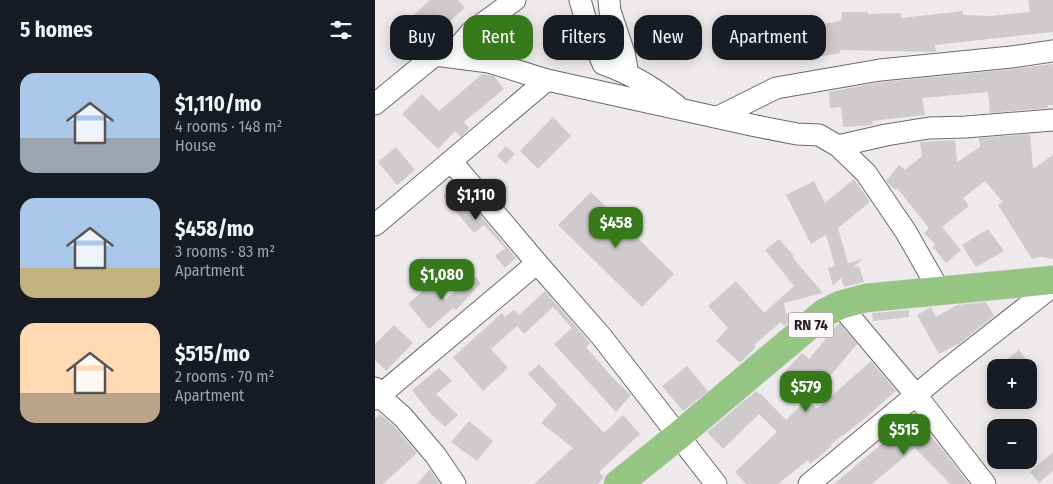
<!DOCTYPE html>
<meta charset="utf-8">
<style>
:root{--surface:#171b24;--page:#20242c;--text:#f1f3f6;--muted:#9ea1a6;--accent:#367a1c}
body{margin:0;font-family:"Fira Sans Condensed",sans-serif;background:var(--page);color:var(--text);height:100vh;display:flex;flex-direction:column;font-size:19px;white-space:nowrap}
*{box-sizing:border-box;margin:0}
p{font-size:16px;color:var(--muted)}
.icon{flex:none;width:28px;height:28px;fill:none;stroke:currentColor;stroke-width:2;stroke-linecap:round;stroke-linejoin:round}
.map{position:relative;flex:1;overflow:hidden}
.details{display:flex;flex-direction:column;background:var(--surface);width:375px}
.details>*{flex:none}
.guide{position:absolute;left:15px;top:15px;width:475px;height:45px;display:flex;gap:10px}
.buttons{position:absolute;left:612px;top:359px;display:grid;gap:10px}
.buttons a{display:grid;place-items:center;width:50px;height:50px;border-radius:10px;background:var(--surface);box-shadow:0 2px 12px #0003;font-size:25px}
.price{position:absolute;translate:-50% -42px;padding:0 11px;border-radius:10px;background:var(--accent);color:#fff;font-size:16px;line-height:32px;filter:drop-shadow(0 1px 2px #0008)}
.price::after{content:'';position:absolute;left:50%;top:30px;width:15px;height:11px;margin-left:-8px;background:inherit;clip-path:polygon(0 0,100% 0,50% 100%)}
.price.selected{background:#222;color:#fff}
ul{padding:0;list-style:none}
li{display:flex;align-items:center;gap:15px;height:125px;padding:0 20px}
li span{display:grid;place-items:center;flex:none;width:140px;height:100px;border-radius:15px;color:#555}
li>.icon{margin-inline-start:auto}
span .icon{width:60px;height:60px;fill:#fffc;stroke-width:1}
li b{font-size:21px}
h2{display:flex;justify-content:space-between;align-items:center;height:60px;padding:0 20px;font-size:21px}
.pill{padding:0 18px;border-radius:15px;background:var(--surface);box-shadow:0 2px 12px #0003;font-size:18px;line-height:45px}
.pill.selected{background:var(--accent);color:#fff}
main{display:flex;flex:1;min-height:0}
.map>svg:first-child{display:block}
</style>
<main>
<section class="details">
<h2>5 homes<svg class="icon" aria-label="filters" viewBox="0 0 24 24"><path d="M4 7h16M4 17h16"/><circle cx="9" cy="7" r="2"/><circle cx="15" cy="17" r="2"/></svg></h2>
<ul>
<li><span style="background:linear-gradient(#a9c7e8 65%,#9aa5b1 0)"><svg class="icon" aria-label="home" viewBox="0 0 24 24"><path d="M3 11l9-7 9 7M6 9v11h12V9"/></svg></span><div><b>$1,110/mo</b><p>4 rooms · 148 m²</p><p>House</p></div></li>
<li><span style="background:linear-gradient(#a9c7e8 70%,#c2b280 0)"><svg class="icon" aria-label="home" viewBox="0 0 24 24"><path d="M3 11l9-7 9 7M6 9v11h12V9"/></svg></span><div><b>$458/mo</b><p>3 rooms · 83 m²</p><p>Apartment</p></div></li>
<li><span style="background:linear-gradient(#ffd9b3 70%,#b9a48a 0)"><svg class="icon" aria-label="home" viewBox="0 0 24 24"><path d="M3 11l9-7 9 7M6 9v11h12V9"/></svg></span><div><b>$515/mo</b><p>2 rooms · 70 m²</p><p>Apartment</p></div></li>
</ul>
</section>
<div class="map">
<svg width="678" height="484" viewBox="0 0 678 484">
<rect width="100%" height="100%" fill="#eeeaec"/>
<!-- building -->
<path fill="#cfcacc" d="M55,0H83L90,8L51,42L32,21Z
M653,0H678V32L560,45L561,52L465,50V53L435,58L429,27L466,21L467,12H493V14L526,13V18L588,11V15L615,16L655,12Z
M145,35L157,39L154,52L142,48Z
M678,64V105H672L673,108L615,113L613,92L547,98L550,115L497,121L498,125L468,127L466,107L455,108L454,92L507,82L637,69Z
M107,74L119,76L129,89L89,122L94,128L90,133L86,137L80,131L63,149L27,114L47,94L64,111Z
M178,117L196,136L163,169L145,151Z
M655,134L658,169L678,155V259L666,257L657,259L623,205L628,202L610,181L588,198L594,206L567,227L586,250L571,263L558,247L560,244L549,233L554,228L522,188L520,190L511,181L524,165L530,170L547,156L545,142L580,140L582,162L605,147L604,138Z
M131,146L140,154L131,164L122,156Z
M21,147L40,170L22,185L3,162Z
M479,179L495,202L463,228L473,263L488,259L477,268L484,266L489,282L469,287L466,278L458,286L453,268L460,266L451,235L436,244L411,195L439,181L450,203Z
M81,186L141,258L130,268L120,256L130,248L109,225L99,233L68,196Z
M216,192L299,274L267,307L183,225Z
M613,229L629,251L601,267L587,245Z
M404,239L418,255V258L448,293L409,303L411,314L426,312L409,326L406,322L379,345L381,347L365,363L341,341L353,328L333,306L361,281L389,313L419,286L390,250Z
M96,273L106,283L81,310L77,307L78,308L54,329L33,304L57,283L71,300Z
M170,291L215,343L211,347L239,379L256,395L241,412L179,344L197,328L178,307L149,334L142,326L116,349L133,368L108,391L78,357L127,313L130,317L139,310L144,315Z
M611,302L619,316L585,343L564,354L542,315L556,307L561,317L582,305Z
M534,310V317L498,321L497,313Z
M464,323L482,344L434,401L442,409L496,361L521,391L488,420L456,444L457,446L435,464L433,460L403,484H371L360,472L402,432L384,414L348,449L332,432L381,391L384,394L385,393L411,420L430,401L405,377L427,353L434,359Z
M19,325L38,343L11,371L0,360V344Z
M644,350L657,368H621Z
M164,364L229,433L248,415L265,434L224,472L229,477L223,484H159L198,448L166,423L182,405L153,374Z
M312,366L333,391L308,411L287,386Z
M64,368L77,381L61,394L83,415L70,427L55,413L37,390Z
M5,414L19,426L42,453L8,484H0V418Z
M541,415L553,431L551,432L564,445L594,484H575L540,448L497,484H459Z
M94,421L118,441L102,461L76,442Z
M678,452V471L664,483L655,472Z
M55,469L65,484H42Z"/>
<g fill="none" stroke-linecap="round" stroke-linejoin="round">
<!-- minor casing -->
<g stroke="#6e6a6c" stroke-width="23">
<path id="minor" d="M205,0L211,21L228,64C258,75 276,86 301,105
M234,0L235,11L249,53L253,74
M75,57L96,32L140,0
M0,104L60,55L114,62L172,80L381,126L422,134L444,135L463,146L491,173L531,232L564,290
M343,117L401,88L505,70L636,57L678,51
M463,146L511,135L554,128L591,127L678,120
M76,161L162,263L226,336L341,484
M0,225L172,80
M465,305L541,395L610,484
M0,388L4,396L162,263
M0,399L4,396L28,417L61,456L80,484
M434,484L571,370L678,286"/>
</g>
<!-- major casing -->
<g stroke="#c7c6c6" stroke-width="29">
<path id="major" d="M243,484L303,436L449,313L465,305L491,298L678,280"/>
</g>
<!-- minor -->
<use href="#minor" stroke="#fff" stroke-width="21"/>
<!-- major -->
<use href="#major" stroke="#94c582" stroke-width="28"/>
</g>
<g text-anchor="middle" stroke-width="4" stroke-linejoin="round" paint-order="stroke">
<!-- shield labels -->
<rect fill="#fcf7f9" stroke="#666365" stroke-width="1" x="413.5" y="312.5" width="45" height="25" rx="4"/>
<g font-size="15" font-weight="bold" fill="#262425">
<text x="436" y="330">RN 74</text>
</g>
</g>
</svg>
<div class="buttons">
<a>+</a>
<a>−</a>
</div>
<b class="price selected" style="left:101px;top:221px">$1,110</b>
<b class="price" style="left:241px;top:249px">$458</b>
<b class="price" style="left:67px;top:301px">$1,080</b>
<b class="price" style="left:431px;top:413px">$579</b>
<b class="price" style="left:529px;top:456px">$515</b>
<div class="guide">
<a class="pill">Buy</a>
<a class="pill selected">Rent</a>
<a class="pill">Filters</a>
<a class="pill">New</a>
<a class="pill">Apartment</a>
</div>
</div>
</main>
